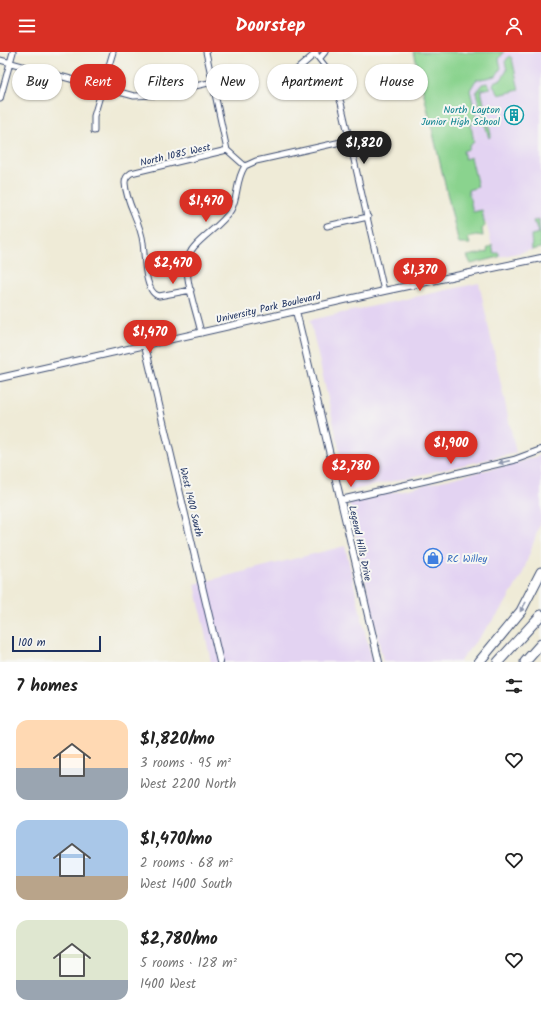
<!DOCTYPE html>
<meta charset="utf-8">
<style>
:root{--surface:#fff;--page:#f2f2f2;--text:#222;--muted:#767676;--accent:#d93025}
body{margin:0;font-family:Kalam,sans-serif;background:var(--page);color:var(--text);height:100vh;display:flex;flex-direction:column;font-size:15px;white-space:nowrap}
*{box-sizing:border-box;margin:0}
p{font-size:13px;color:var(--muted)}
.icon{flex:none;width:22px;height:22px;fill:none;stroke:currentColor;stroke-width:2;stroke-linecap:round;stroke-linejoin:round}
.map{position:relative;height:610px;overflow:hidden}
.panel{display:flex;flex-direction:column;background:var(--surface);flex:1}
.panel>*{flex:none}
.guide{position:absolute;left:12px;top:12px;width:517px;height:36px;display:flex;gap:8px}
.scale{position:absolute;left:12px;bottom:10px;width:89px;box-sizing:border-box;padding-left:4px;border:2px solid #1b2f5e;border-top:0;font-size:11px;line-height:14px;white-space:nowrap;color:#1b2f5e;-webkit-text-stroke:3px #f6f6f2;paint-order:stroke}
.price{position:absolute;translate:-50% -34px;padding:0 9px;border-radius:14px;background:var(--accent);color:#fff;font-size:13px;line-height:26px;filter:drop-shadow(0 1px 2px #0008)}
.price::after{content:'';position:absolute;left:50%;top:24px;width:12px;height:9px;margin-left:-6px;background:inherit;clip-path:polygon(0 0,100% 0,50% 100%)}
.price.on{background:#222;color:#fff}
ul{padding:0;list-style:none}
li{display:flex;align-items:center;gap:12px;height:100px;padding:0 16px}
li span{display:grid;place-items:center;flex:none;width:112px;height:80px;border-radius:12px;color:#555}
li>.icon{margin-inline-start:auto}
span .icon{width:48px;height:48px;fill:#fffc;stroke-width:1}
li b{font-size:17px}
h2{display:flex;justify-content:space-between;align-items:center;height:48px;padding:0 16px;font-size:17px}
.tag{padding:0 14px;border-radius:18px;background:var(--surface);box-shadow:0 1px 3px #0004;font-size:14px;line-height:36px}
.tag.on{background:var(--accent);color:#fff}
header{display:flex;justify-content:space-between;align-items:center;height:52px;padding:0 16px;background:var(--accent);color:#fff;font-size:18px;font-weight:700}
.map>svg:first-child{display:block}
</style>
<header><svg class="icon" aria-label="menu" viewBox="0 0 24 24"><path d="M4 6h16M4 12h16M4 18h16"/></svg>Doorstep<svg class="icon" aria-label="person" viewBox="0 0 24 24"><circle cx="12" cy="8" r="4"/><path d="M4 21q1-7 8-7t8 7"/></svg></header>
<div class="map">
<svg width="541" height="610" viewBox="0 0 541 610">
<rect width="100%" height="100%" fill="#f6f6f2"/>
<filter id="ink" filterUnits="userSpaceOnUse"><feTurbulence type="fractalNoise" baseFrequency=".025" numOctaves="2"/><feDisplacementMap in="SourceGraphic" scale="8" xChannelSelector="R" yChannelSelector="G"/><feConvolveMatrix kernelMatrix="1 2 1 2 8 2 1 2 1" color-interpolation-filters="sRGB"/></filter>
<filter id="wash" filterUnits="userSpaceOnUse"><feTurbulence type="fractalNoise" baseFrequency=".012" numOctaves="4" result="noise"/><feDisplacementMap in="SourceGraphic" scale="16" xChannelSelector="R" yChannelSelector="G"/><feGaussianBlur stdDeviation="0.9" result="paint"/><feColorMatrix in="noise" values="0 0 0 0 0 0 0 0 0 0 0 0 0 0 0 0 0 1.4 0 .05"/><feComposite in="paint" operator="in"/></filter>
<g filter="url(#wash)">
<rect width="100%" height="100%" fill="#efebd7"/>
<!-- built -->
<path fill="#e3d3f2" d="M414,0H541V196L495,206L486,170L455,177Z
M479,231L516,401L349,439L310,268Z
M541,403V469L522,523L502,557L459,610H383L349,451L520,410Z
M345,494L372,610H211L195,532Z"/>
<!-- green -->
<path fill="#8ad38e" stroke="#528176" d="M414,0H504L499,7L501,16L496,24L476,28L470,38L476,64L471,74L474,90L469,94V97L463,99L465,107L471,105L478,135L468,138L473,160L482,158L485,174L482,177L483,184L476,183L468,186L470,192H459Z
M509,4L512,6L519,38L499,43L493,33L495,29L501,28L507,18L505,10Z
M487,31L491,36L481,38L491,83L489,86L476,41L482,32Z
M539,167L541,196L532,198L531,183L539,181L536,171L534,172L533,169Z
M492,193L494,201H499V205L471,212L467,204L488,200L487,197Z"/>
</g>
<g filter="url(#ink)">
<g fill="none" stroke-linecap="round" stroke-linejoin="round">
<!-- minor casing -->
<g stroke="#3b4b70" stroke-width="7">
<path id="minor" d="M206,0L227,98L245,114
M314,0L328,18L341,51L384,239
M320,6L325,0
M0,8L134,44L155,43L213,30
M287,26L316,1
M0,47L13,0
M94,79V64L113,0
M245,114L256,109L350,88
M327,174L368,165
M191,238L159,244C144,241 145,204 143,191C141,170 126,152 125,131C125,126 127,124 131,121L227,98
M201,281C197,259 177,213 194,195C205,182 223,172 231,158C239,144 235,129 245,114"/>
</g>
<!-- tertiary casing -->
<g stroke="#3b4b70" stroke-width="8">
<path id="tertiary" d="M296,259L379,610
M145,294L220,610
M0,326L384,239L541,206
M341,448L514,408L541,398"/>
</g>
<!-- motorway casing -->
<g stroke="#3b4b70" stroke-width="11">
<path id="motorway" d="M479,610L521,559L541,520
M498,610L541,563
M525,610L541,592"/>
</g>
<!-- minor -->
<use href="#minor" stroke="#fff" stroke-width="5"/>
<!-- tertiary -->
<use href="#tertiary" stroke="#fff" stroke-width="6"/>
<!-- motorway -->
<use href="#motorway" stroke="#fff" stroke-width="9"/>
</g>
<!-- one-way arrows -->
<defs><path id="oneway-solid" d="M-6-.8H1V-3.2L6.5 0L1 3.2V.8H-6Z"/></defs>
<g fill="#8d97ae">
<use href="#oneway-solid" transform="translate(504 410) rotate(167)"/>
<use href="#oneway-solid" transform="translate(523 555) rotate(121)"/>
</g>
</g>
<!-- icons -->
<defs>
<g id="building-ring" transform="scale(1)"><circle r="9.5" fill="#f6f6f2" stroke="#0f9aa8" stroke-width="1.5"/><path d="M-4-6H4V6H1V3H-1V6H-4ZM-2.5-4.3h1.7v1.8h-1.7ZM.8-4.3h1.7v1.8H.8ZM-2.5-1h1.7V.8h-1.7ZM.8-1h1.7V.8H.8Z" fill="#0f9aa8"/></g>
<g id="shop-ring" transform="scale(1)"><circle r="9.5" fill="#f6f6f2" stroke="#3f7fe0" stroke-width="1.5"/><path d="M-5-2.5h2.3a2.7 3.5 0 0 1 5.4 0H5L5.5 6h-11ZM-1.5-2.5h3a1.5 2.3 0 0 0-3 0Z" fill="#3f7fe0"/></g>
</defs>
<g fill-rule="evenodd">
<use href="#building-ring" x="514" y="63"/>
<use href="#shop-ring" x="433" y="506"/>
</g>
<g text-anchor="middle" stroke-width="4" stroke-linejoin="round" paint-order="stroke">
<!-- culture labels -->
<g font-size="10" fill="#0d838f" stroke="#f6f6f2" text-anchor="end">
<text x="500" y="61">North Layton<tspan x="500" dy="12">Junior High School</tspan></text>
</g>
<!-- street labels -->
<g font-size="10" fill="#1b2f5e" stroke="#f6f6f2">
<text transform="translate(175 102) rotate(-13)" y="4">North 1085 West</text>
<text transform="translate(268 255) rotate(-13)" y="4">University Park Boulevard</text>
<text transform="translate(192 450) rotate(77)" y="4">West 1400 South</text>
<text transform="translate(361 491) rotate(78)" y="4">Legend Hills Drive</text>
</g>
<!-- shop labels -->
<g font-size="10" fill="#366cbe" stroke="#f6f6f2" text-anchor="start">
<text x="447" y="510">RC Willey</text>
</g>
</g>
</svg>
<div class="scale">100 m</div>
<b class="price on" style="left:364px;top:113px">$1,820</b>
<b class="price" style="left:206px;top:171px">$1,470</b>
<b class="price" style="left:173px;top:233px">$2,470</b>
<b class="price" style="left:420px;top:240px">$1,370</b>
<b class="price" style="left:150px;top:302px">$1,470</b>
<b class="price" style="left:451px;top:413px">$1,900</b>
<b class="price" style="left:351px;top:436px">$2,780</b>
<div class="guide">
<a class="tag">Buy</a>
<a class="tag on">Rent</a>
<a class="tag">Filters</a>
<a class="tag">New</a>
<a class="tag">Apartment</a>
<a class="tag">House</a>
</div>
</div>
<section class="panel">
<h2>7 homes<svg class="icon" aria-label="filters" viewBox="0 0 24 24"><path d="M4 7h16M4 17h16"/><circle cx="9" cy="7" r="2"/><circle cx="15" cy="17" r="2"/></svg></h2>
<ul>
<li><span style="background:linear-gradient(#ffd9b3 60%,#9aa5b1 0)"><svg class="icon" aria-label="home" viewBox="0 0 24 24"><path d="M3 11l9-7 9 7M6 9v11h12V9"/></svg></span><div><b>$1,820/mo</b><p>3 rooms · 95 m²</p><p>West 2200 North</p></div><svg class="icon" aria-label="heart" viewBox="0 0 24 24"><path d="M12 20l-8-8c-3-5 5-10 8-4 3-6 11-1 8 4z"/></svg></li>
<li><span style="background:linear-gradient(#a9c7e8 70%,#b9a48a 0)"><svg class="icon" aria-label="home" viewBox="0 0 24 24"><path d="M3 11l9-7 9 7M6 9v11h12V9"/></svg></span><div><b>$1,470/mo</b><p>2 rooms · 68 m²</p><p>West 1400 South</p></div><svg class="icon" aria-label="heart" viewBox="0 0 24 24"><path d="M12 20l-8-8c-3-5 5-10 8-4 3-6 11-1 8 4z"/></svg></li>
<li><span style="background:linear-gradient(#dfe7d0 75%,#9aa5b1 0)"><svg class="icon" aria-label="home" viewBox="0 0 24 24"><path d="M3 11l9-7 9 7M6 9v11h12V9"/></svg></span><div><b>$2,780/mo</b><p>5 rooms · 128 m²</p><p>1400 West</p></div><svg class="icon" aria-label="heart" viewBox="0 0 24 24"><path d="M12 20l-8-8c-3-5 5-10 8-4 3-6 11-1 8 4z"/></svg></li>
</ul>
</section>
